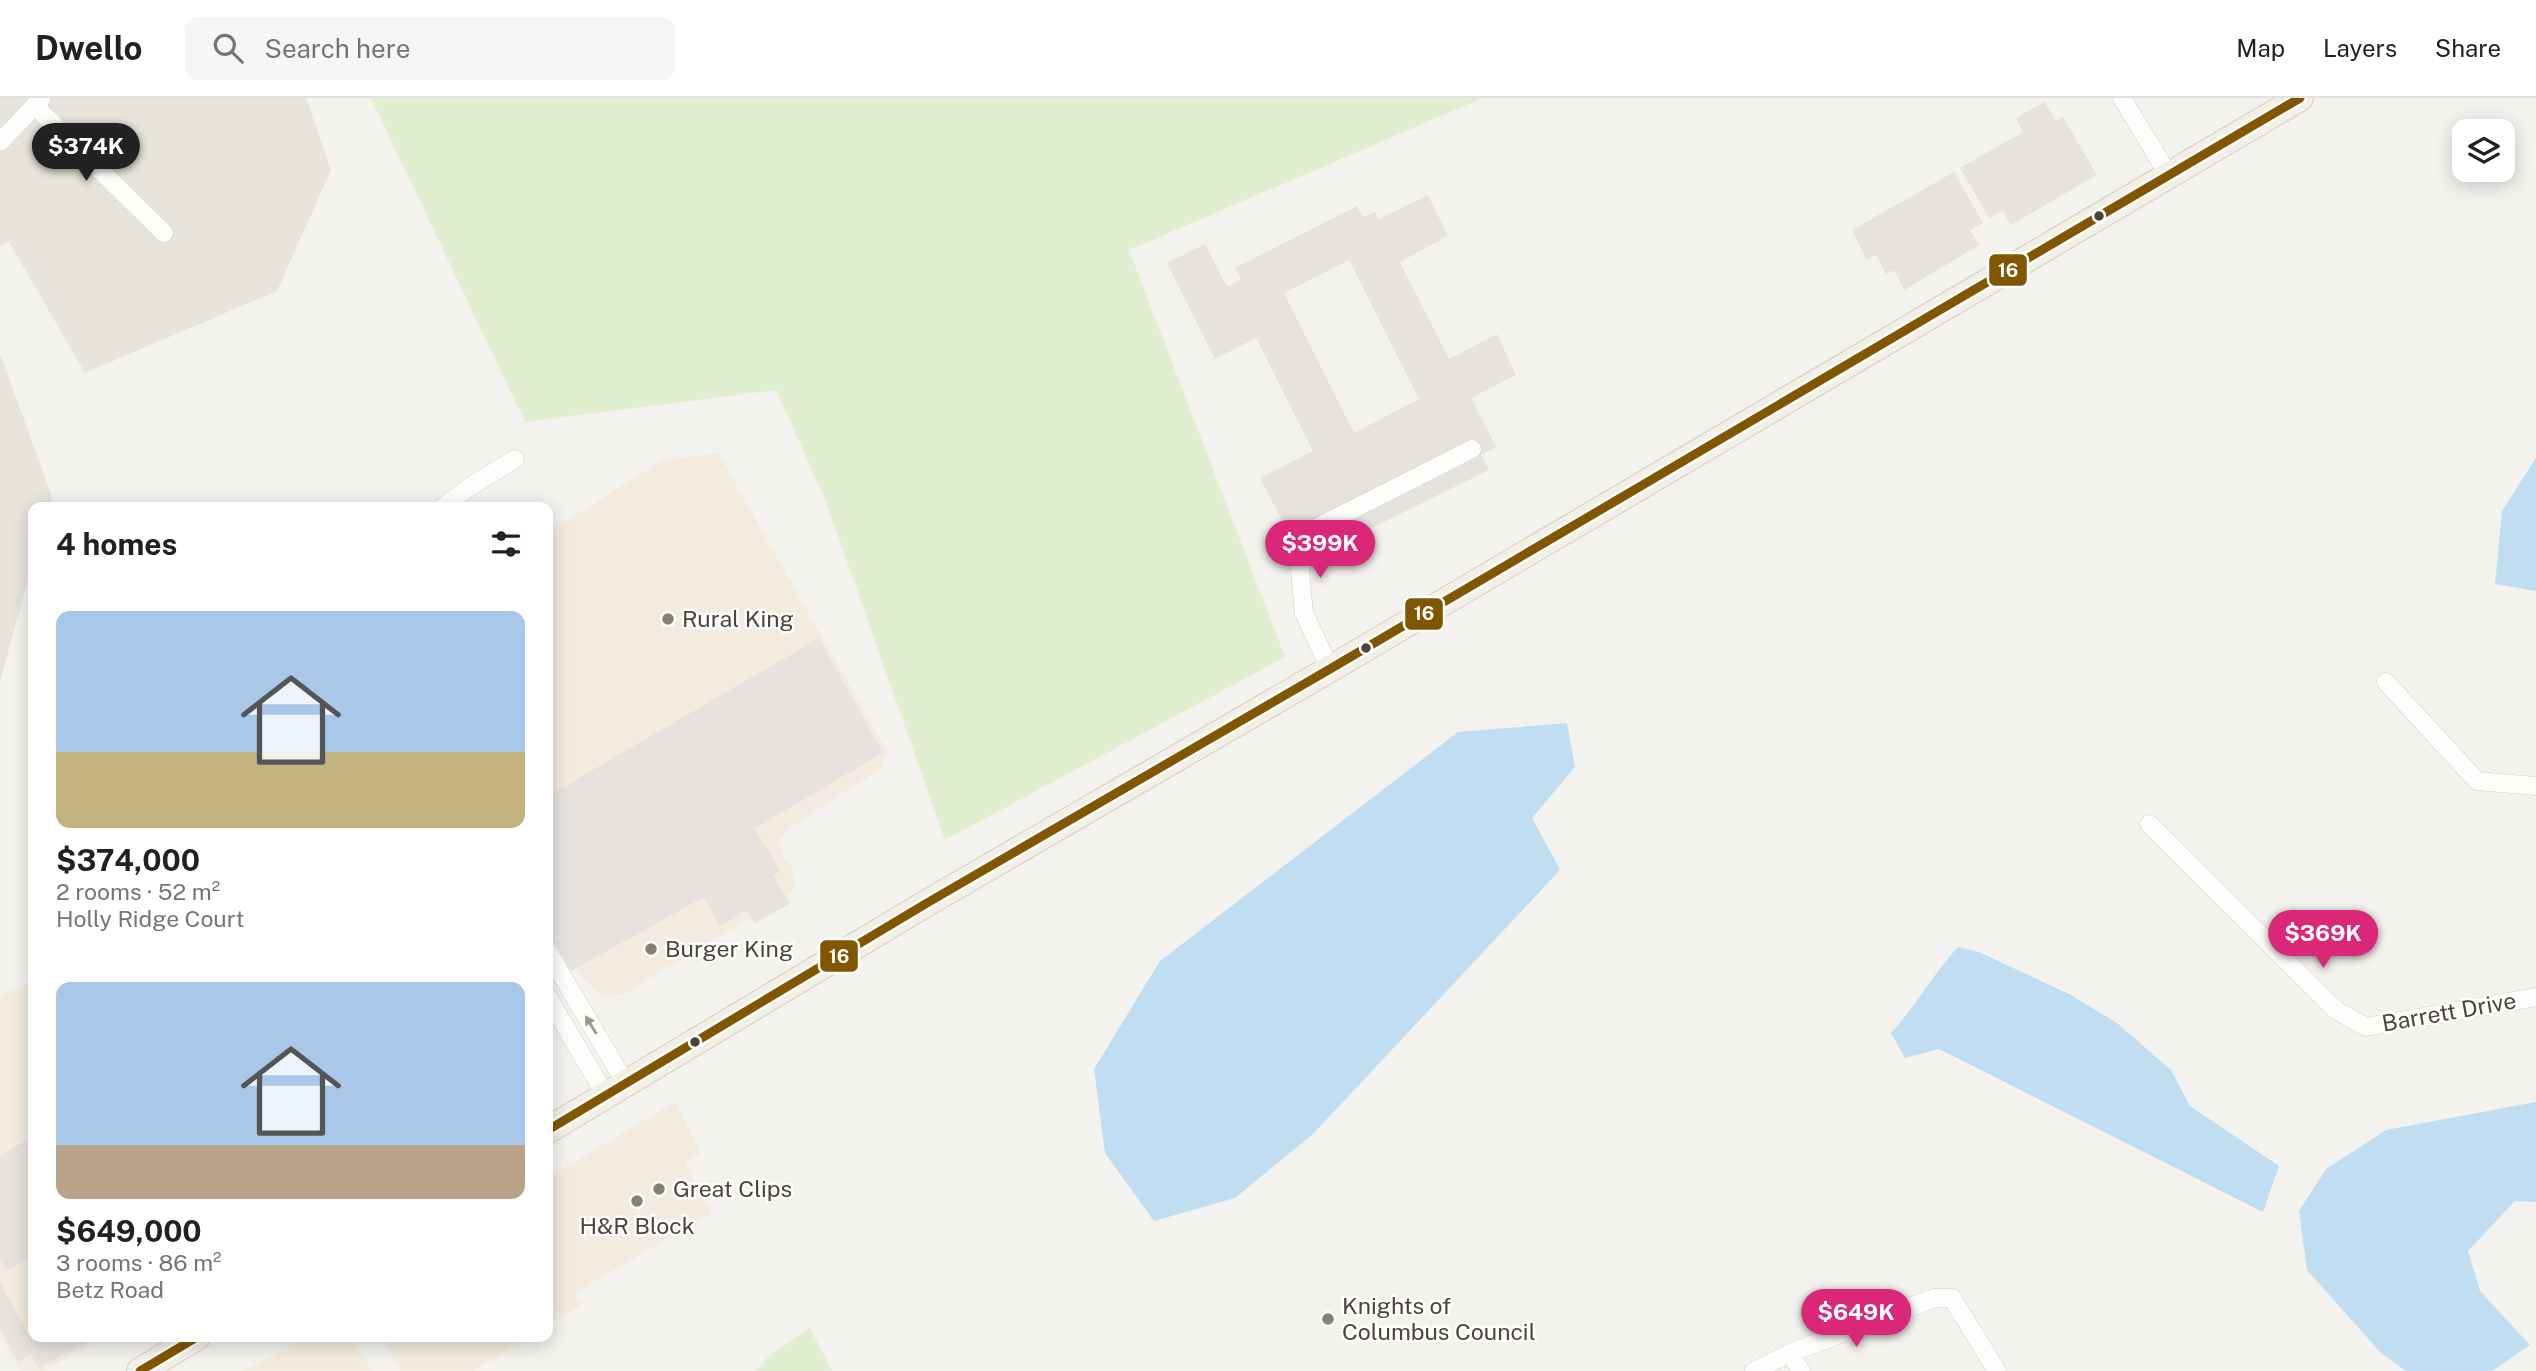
<!DOCTYPE html>
<meta charset="utf-8">
<style>
:root{--surface:#fff;--page:#f6f6f6;--text:#202124;--muted:#757577;--line:#e0e0e0;--accent:#db2777}
body{margin:0;font-family:"Public Sans",sans-serif;background:var(--page);color:var(--text);height:100vh;display:flex;flex-direction:column;font-size:26px;white-space:nowrap}
*{box-sizing:border-box;margin:0}
p{font-size:23px;color:var(--muted)}
.icon{flex:none;width:38px;height:38px;fill:none;stroke:currentColor;stroke-width:2;stroke-linecap:round;stroke-linejoin:round}
.map{position:relative;flex:1;overflow:hidden}
.side{position:absolute;left:28px;top:404px;width:525px;height:840px;display:flex;flex-direction:column;background:var(--surface);border-radius:14px;box-shadow:0 4px 18px #0003}
.side>*{flex:none}
.tools{position:absolute;left:2452px;top:21px;display:grid;gap:14px}
.tools a{display:grid;place-items:center;width:63px;height:63px;border-radius:14px;background:var(--surface);box-shadow:0 4px 18px #0003;font-size:35px}
.price{position:absolute;translate:-50% -60px;padding:0 16px;border-radius:24px;background:var(--accent);color:#fff;font-size:23px;line-height:46px;filter:drop-shadow(0 2px 4px #0008)}
.price::after{content:'';position:absolute;left:50%;top:42px;width:21px;height:16px;margin-left:-10px;background:inherit;clip-path:polygon(0 0,100% 0,50% 100%)}
.price.current{background:#222;color:#fff}
ul{padding:0;list-style:none}
li{display:grid;align-content:center;gap:14px;height:371px;padding:0 28px}
li span{display:grid;place-items:center;height:217px;border-radius:14px;color:#555}
li>.icon{margin-inline-start:auto}
span .icon{width:126px;height:126px;fill:#fffc;stroke-width:1}
li b{font-size:30px}
h2{display:flex;justify-content:space-between;align-items:center;height:84px;padding:0 28px;font-size:30px}
header{display:flex;align-items:center;gap:42px;box-sizing:border-box;height:98px;padding:0 35px;background:var(--surface);border-bottom:2px solid var(--line)}
header strong{font-size:33px}
nav{display:flex;gap:38px;margin-inline-start:auto;font-size:24px}
.search{width:490px;height:63px;background:var(--page);display:flex;align-items:center;gap:18px;box-sizing:border-box;padding:0 24px;border-radius:14px;color:var(--muted);font-size:26px}
.map>svg:first-child{display:block}
</style>
<header>
<strong>Dwello</strong>
<div class="search"><svg class="icon" aria-label="search" viewBox="0 0 24 24"><circle cx="10" cy="10" r="6"/><path d="M15 15l6 6"/></svg>Search here</div>
<nav><a>Map</a><a>Layers</a><a>Share</a></nav>
</header>
<div class="map">
<svg width="2536" height="1273" viewBox="0 0 2536 1273">
<rect width="100%" height="100%" fill="#f4f2ee"/>
<!-- residential -->
<path fill="#e7e4dc" d="M0,0H306L331,72L277,193L85,275L9,144L0,149Z
M0,256L52,398L49,409L33,410V464L0,583Z"/>
<!-- commercial -->
<path fill="#f3ebdf" d="M718,355L888,654L880,671L789,730L779,741L783,758L792,770L795,790L778,803L627,894L609,899L599,896L579,875L548,824V435L661,363Z
M33,883V1239H103L44,1273H20L3,1242L0,1243V898Z
M675,1004L701,1055L685,1064L712,1115L576,1194L583,1206L548,1227V1080Z
M308,1239H352L372,1273H243Z
M381,1239H529L473,1273H400Z"/>
<!-- green -->
<path fill="#e1eecf" d="M371,0H1483L1129,152L1285,559L945,742L826,404L776,292L525,324Z
M810,1230L832,1273H755L770,1257Z"/>
<!-- parking -->
<path fill="#e6e3df" fill-rule="evenodd" d="M2044,4L2056,23L2063,19L2097,77L2011,127L2003,113L1989,120L1960,70L2023,34L2016,20Z
M1954,74L1983,125L1970,132L1979,147L1904,192L1894,172L1886,176L1876,157L1867,162L1852,132Z
M1428,97L1448,138L1400,164L1449,261L1497,236L1516,277L1471,300L1496,349L1481,357L1489,372L1335,448L1321,419L1289,436L1260,380L1313,353L1256,240L1215,261L1167,165L1205,146L1227,189L1241,181L1235,170L1357,108L1363,119L1375,114L1379,121ZM1349,162L1419,301L1354,335L1284,195Z
M819,540L883,655L755,730L780,773L773,778L790,806L755,825L747,812L720,828L704,799L571,873L548,834V698Z
M33,1038V1158L7,1173L0,1162V1058Z
M0,1185L33,1244L43,1239H94L39,1271L31,1257L19,1264L0,1230Z"/>
<!-- water -->
<path fill="#c0ddf1" d="M2536,360V493L2495,486L2502,413Z
M1567,625L1575,669L1532,720L1560,772L1313,1036L1235,1100L1154,1123L1105,1055L1094,971L1160,863L1458,634Z
M1958,849L1979,854L2069,896L2117,925L2171,972L2190,1008L2279,1068L2263,1114L1939,951L1905,960L1891,935C1916,908 1933,876 1958,849Z
M2536,1004V1104L2515,1103L2468,1153L2480,1193L2530,1247L2492,1273H2406L2381,1255L2307,1172L2299,1113L2326,1071L2386,1032Z"/>
<g fill="none" stroke-linecap="round" stroke-linejoin="round">
<!-- minor casing -->
<g stroke="#d2d0cb" stroke-width="19">
<path id="minor" d="M2122,0L2169,78
M35,8L164,135
M0,44L41,1
M442,410L468,390L515,361
M1330,571L1304,515L1300,474L1304,451L1316,430L1472,351
M2386,584L2477,683L2536,688
M2149,726L2336,912L2366,929L2536,899
M548,854L626,986
M548,899L606,998
M1790,1255L1801,1273
M1754,1273L1790,1255L1934,1200H1952L1997,1273"/>
</g>
<!-- primary casing -->
<g stroke="#d6cebb" stroke-width="28">
<path id="primary" d="M548,1032L927,805L1330,571L2300,0
M140,1273L197,1239"/>
</g>
<!-- minor -->
<use href="#minor" stroke="#fdfdfc" stroke-width="18"/>
<!-- primary -->
<use href="#primary" stroke="#f2efe6" stroke-width="26"/>
<!-- bus-1 casing -->
<g stroke="#fff" stroke-width="14">
<path id="bus-1" d="M548,1032L927,805L1330,571L2300,0
M140,1273L197,1239"/>
</g>
<!-- bus-1 -->
<use href="#bus-1" stroke="#815601" stroke-width="9"/>
</g>
<!-- one-way arrows -->
<defs><path id="oneway-solid" d="M-6-.8H1V-3.2L6.5 0L1 3.2V.8H-6Z" transform="scale(1.75)"/></defs>
<use fill="#9b9791" href="#oneway-solid" transform="translate(591 927) rotate(-121)"/>
<!-- markers -->
<g fill="#4b4439" stroke="#fff" stroke-width="2.5">
<circle cx="2099" cy="118" r="6"/>
<circle cx="1366" cy="550" r="6"/>
<circle cx="695" cy="944" r="6"/>
</g>
<g fill="#868178" stroke="#fff" stroke-width="2.5">
<circle cx="668" cy="521" r="7"/>
<circle cx="651" cy="851" r="7"/>
<circle cx="659" cy="1091" r="7"/>
<circle cx="637" cy="1103" r="7"/>
<circle cx="1328" cy="1221" r="7"/>
</g>
<g text-anchor="middle" stroke-width="5" stroke-linejoin="round" paint-order="stroke">
<!-- poi labels -->
<g font-size="23" fill="#4b4439" stroke="#fff" text-anchor="start">
<text x="682" y="529">Rural King</text>
<text x="665" y="859">Burger King</text>
<text x="673" y="1099">Great Clips</text>
<text x="637" y="1136" text-anchor="middle">H&amp;R Block</text>
<text x="1342" y="1216">Knights of<tspan x="1342" dy="26">Columbus Council</tspan></text>
</g>
<!-- street labels -->
<g font-size="23" fill="#4b4439" stroke="#fff">
<text transform="translate(2449 914) rotate(-10)" y="8">Barrett Drive</text>
</g>
</g>
<g stroke="#fff" stroke-width="2.5">
<rect x="1988" y="155" width="40" height="34" rx="7" fill="#815601"/>
<rect x="1404" y="499" width="40" height="34" rx="7" fill="#815601"/>
<rect x="819" y="841" width="40" height="34" rx="7" fill="#815601"/>
</g>
<g font-size="19" text-anchor="middle" font-weight="bold" fill="#fff">
<text x="2008" y="179">16</text>
<text x="1424" y="522">16</text>
<text x="839" y="865">16</text>
</g>
</svg>
<div class="tools">
<a><svg class="icon" aria-label="layers" viewBox="0 0 24 24"><path d="M12 4l9 5-9 5-9-5zM3 14l9 5 9-5"/></svg></a>
</div>
<b class="price current" style="left:86px;top:85px">$374K</b>
<b class="price" style="left:1320px;top:482px">$399K</b>
<b class="price" style="left:2323px;top:872px">$369K</b>
<b class="price" style="left:1856px;top:1251px">$649K</b>
<section class="side">
<h2>4 homes<svg class="icon" aria-label="filters" viewBox="0 0 24 24"><path d="M4 7h16M4 17h16"/><circle cx="9" cy="7" r="2"/><circle cx="15" cy="17" r="2"/></svg></h2>
<ul>
<li><span style="background:linear-gradient(#a9c7e8 65%,#c2b280 0)"><svg class="icon" aria-label="home" viewBox="0 0 24 24"><path d="M3 11l9-7 9 7M6 9v11h12V9"/></svg></span><div><b>$374,000</b><p>2 rooms · 52 m²</p><p>Holly Ridge Court</p></div></li>
<li><span style="background:linear-gradient(#a9c7e8 75%,#b9a48a 0)"><svg class="icon" aria-label="home" viewBox="0 0 24 24"><path d="M3 11l9-7 9 7M6 9v11h12V9"/></svg></span><div><b>$649,000</b><p>3 rooms · 86 m²</p><p>Betz Road</p></div></li>
</ul>
</section>
</div>
